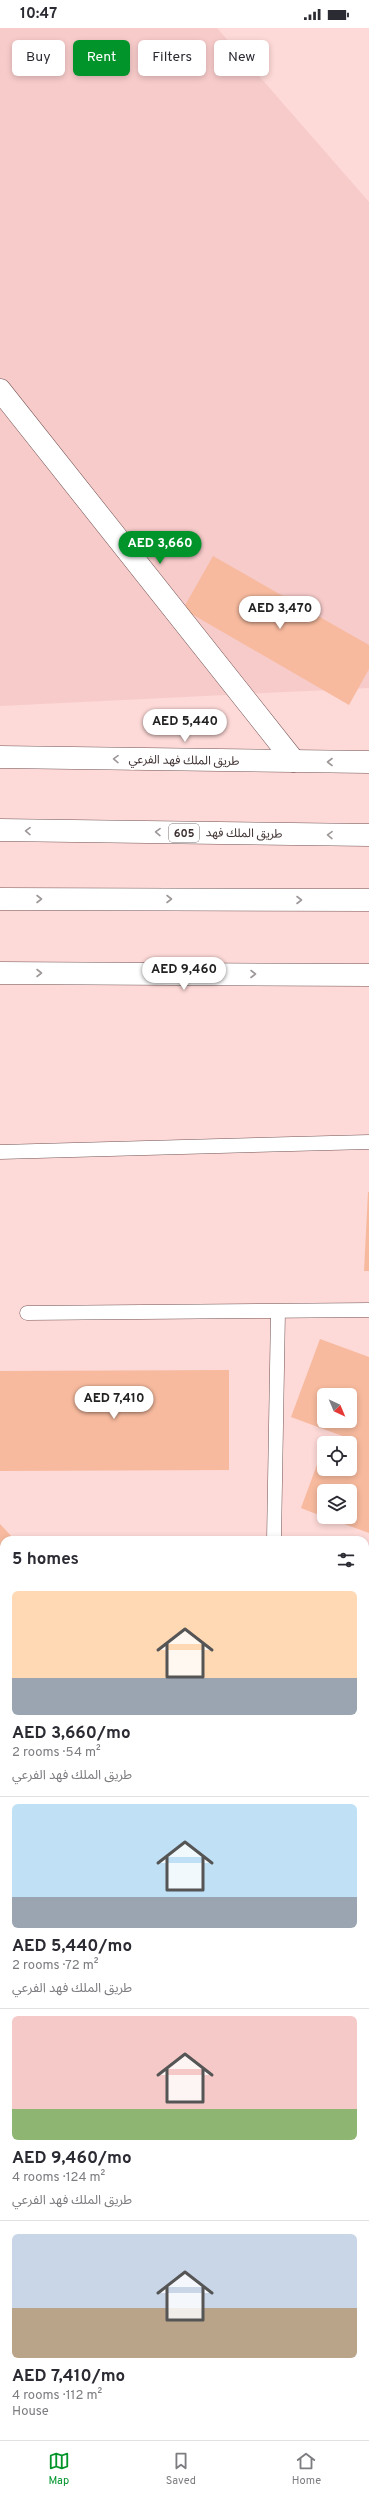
<!DOCTYPE html>
<meta charset="utf-8">
<style>
:root{--surface:#fff;--page:#f7f7f7;--text:#2b2b33;--muted:#7c7c81;--line:#e1e1e2;--accent:#00942a}
body{margin:0;font-family:Overpass,"Noto Sans Arabic",sans-serif;background:var(--page);color:var(--text);height:100vh;display:flex;flex-direction:column;font-size:15px;white-space:nowrap}
*{box-sizing:border-box;margin:0}
p{font-size:13px;color:var(--muted)}
.icon{flex:none;width:22px;height:22px;fill:none;stroke:currentColor;stroke-width:2;stroke-linecap:round;stroke-linejoin:round}
.map{position:relative;flex:1;overflow:hidden}
.side{position:absolute;left:0px;top:1508px;width:369px;height:904px;display:flex;flex-direction:column;background:var(--surface);border-radius:12px 12px 0 0;box-shadow:0 2px 6px #0003}
.side>*{flex:none}
.top-card{position:absolute;left:12px;top:12px;width:345px;height:36px;display:flex;gap:8px}
.needle{width:26px;rotate:136deg}
.buttons{position:absolute;left:317px;top:1360px;display:grid;gap:8px}
.buttons a{display:grid;place-items:center;width:40px;height:40px;border-radius:6px;background:var(--surface);box-shadow:0 2px 6px #0003;font-size:20px}
.price{position:absolute;translate:-50% -34px;padding:0 9px;border-radius:14px;background:#fff;color:#222;font-size:13px;line-height:26px;filter:drop-shadow(0 1px 2px #0008)}
.price::after{content:'';position:absolute;left:50%;top:24px;width:12px;height:9px;margin-left:-6px;background:inherit;clip-path:polygon(0 0,100% 0,50% 100%)}
.price.active{background:var(--accent);color:#fff}
ul{padding:0;list-style:none}
li{display:grid;align-content:center;gap:8px;height:212px;padding:0 12px}
li+li{border-top:1px solid var(--line)}
li span{display:grid;place-items:center;height:124px;border-radius:6px;color:#555}
li>.icon{margin-inline-start:auto}
span .icon{width:72px;height:72px;fill:#fffc;stroke-width:1}
li b{font-size:17px}
h2{display:flex;justify-content:space-between;align-items:center;height:48px;padding:0 12px;font-size:17px}
.chip{padding:0 14px;border-radius:6px;background:var(--surface);box-shadow:0 2px 6px #0003;font-size:14px;line-height:36px}
.chip.active{background:var(--accent);color:#fff}
.status{display:flex;justify-content:space-between;align-items:center;height:28px;padding:0 20px;background:var(--surface);direction:ltr}
.status svg{height:11px;fill:currentColor}
.tab-bar{display:flex;justify-content:space-around;align-items:center;height:56px;border-top:1px solid var(--line);background:var(--surface);font-size:11px;color:var(--muted)}
.tab-bar a{display:grid;justify-items:center;gap:2px}
.tab-bar .active{color:var(--accent)}
.map>svg:first-child{display:block}
</style>
<div class="status"><b>10:47</b><svg viewBox="0 0 49 12"><path d="M0 12V9h3v3zM5 12V6h3v6zM10 12V3h3v9zM15 12V0h3v12zM26 1h20v11H26zM47 4h2v5h-2z"/></svg></div>
<div class="map">
<svg width="369" height="2412" viewBox="0 0 369 2412">
<rect width="100%" height="100%" fill="#fdd9d7"/>
<!-- built -->
<path fill="#f7cbca" d="M0,0H217L369,174V660L0,678Z"/>
<!-- building -->
<path fill="#f7ba9e" fill-rule="evenodd" d="M213,528L369,617V641L349,677L183,581Z
M368,1164H369V1243H364Z
M320,1311L369,1329V1505L325,1489H350V1463H324V1489L301,1480L318,1434L324,1436V1441H350V1420L353,1412L291,1389ZM324,1367H350V1393H324Z
M229,1342V1442L0,1443V1343Z
M0,1496L15,1512H4V1589L0,1593Z
M0,1610L4,1614V1670L0,1674Z
M0,1690L4,1694V1780L0,1784Z
M0,1855H4V1975H0Z
M369,1875V1901L365,1897V1879Z
M369,1915V1928L365,1924V1919Z
M0,1992H4V2015H0Z
M0,2081H4V2126H0Z"/>
<g fill="none" stroke-linecap="round" stroke-linejoin="round">
<!-- lane casing -->
<g stroke="#735555" stroke-width="15">
<path id="lane" d="M0,1124L369,1114
M27,1285L369,1282
M274,1512L278,1283
M365,1625H369
M365,1730H369
M0,2047H4
M365,2051H369"/>
</g>
<!-- street casing -->
<g stroke="#735555" stroke-width="23">
<path id="street" d="M0,362L294,733"/>
</g>
<!-- secondary casing -->
<g stroke="#735555" stroke-width="23">
<path id="secondary" d="M0,729L369,734
M0,945L369,947"/>
</g>
<!-- highway casing -->
<g stroke="#735555" stroke-width="23">
<path id="highway" d="M0,802L369,807
M0,871L369,872"/>
</g>
<!-- lane -->
<use href="#lane" stroke="#fff" stroke-width="14"/>
<!-- street -->
<use href="#street" stroke="#fff" stroke-width="22"/>
<!-- secondary -->
<use href="#secondary" stroke="#fff" stroke-width="22"/>
<!-- highway -->
<use href="#highway" stroke="#fff" stroke-width="22"/>
</g>
<!-- one-way arrows -->
<defs><path id="oneway-chevron" d="M-2-3.5L2.5 0L-2 3.5" fill="none" stroke-width="1.6" stroke-linecap="round" stroke-linejoin="round"/></defs>
<g stroke="#9e9898">
<use href="#oneway-chevron" transform="translate(116 731) rotate(-179)"/>
<use href="#oneway-chevron" transform="translate(330 734) rotate(-180)"/>
<use href="#oneway-chevron" transform="translate(28 803) rotate(-179)"/>
<use href="#oneway-chevron" transform="translate(158 804) rotate(-179)"/>
<use href="#oneway-chevron" transform="translate(330 807) rotate(-179)"/>
<use href="#oneway-chevron" transform="translate(39 871)"/>
<use href="#oneway-chevron" transform="translate(169 871)"/>
<use href="#oneway-chevron" transform="translate(299 872)"/>
<use href="#oneway-chevron" transform="translate(39 945)"/>
<use href="#oneway-chevron" transform="translate(253 946)"/>
</g>
<g text-anchor="middle" stroke-width="3.5" stroke-linejoin="round" paint-order="stroke">
<!-- shield labels -->
<rect fill="#fff" stroke="#786e6e" stroke-width="1" x="169" y="796" width="30" height="18" rx="3"/>
<g font-size="11" font-weight="bold" fill="#3e3030">
<text x="184" y="809">605</text>
</g>
<!-- street labels -->
<g font-size="12" fill="#3e3030" stroke="#fff">
<text transform="translate(184 732) rotate(1)" y="4">طريق الملك فهد الفرعي</text>
<text transform="translate(244 805) rotate(1)" y="4">طريق الملك فهد</text>
</g>
</g>
</svg>
<div class="buttons">
<a><svg class="needle" viewBox="-14 -14 28 28"><path d="M0-13l5 13h-10z" fill="#e53935"/><path d="M0 13l5-13h-10z" fill="#7c7c81"/></svg></a>
<a><svg class="icon" aria-label="locate" viewBox="0 0 24 24"><circle cx="12" cy="12" r="6"/><path d="M12 2v4M12 18v4M2 12h4M18 12h4"/></svg></a>
<a><svg class="icon" aria-label="layers" viewBox="0 0 24 24"><path d="M12 4l9 5-9 5-9-5zM3 14l9 5 9-5"/></svg></a>
</div>
<b class="price active" style="left:160px;top:537px">AED 3,660</b>
<b class="price" style="left:280px;top:602px">AED 3,470</b>
<b class="price" style="left:185px;top:715px">AED 5,440</b>
<b class="price" style="left:184px;top:963px">AED 9,460</b>
<b class="price" style="left:114px;top:1392px">AED 7,410</b>
<div class="top-card">
<a class="chip">Buy</a>
<a class="chip active">Rent</a>
<a class="chip">Filters</a>
<a class="chip">New</a>
</div>
<section class="side">
<h2>5 homes<svg class="icon" aria-label="filters" viewBox="0 0 24 24"><path d="M4 7h16M4 17h16"/><circle cx="9" cy="7" r="2"/><circle cx="15" cy="17" r="2"/></svg></h2>
<ul>
<li><span style="background:linear-gradient(#ffd9b3 70%,#9aa5b1 0)"><svg class="icon" aria-label="home" viewBox="0 0 24 24"><path d="M3 11l9-7 9 7M6 9v11h12V9"/></svg></span><div><b>AED 3,660/mo</b><p>2 rooms · 54 m²</p><p>طريق الملك فهد الفرعي</p></div></li>
<li><span style="background:linear-gradient(#bfe0f5 75%,#9aa5b1 0)"><svg class="icon" aria-label="home" viewBox="0 0 24 24"><path d="M3 11l9-7 9 7M6 9v11h12V9"/></svg></span><div><b>AED 5,440/mo</b><p>2 rooms · 72 m²</p><p>طريق الملك فهد الفرعي</p></div></li>
<li><span style="background:linear-gradient(#f6c9c9 75%,#8fb573 0)"><svg class="icon" aria-label="home" viewBox="0 0 24 24"><path d="M3 11l9-7 9 7M6 9v11h12V9"/></svg></span><div><b>AED 9,460/mo</b><p>4 rooms · 124 m²</p><p>طريق الملك فهد الفرعي</p></div></li>
<li><span style="background:linear-gradient(#c9d6e8 60%,#b9a48a 0)"><svg class="icon" aria-label="home" viewBox="0 0 24 24"><path d="M3 11l9-7 9 7M6 9v11h12V9"/></svg></span><div><b>AED 7,410/mo</b><p>4 rooms · 112 m²</p><p>House</p></div></li>
</ul>
</section>
</div>
<nav class="tab-bar">
<a class="active"><svg class="icon" aria-label="map" viewBox="0 0 24 24"><path d="M3 6l6-2 6 2 6-2v14l-6 2-6-2-6 2zM9 4v14M15 6v14"/></svg>Map</a>
<a><svg class="icon" aria-label="saved" viewBox="0 0 24 24"><path d="M7 4h10v16l-5-4-5 4z"/></svg>Saved</a>
<a><svg class="icon" aria-label="home" viewBox="0 0 24 24"><path d="M3 11l9-7 9 7M6 9v11h12V9"/></svg>Home</a>
</nav>
